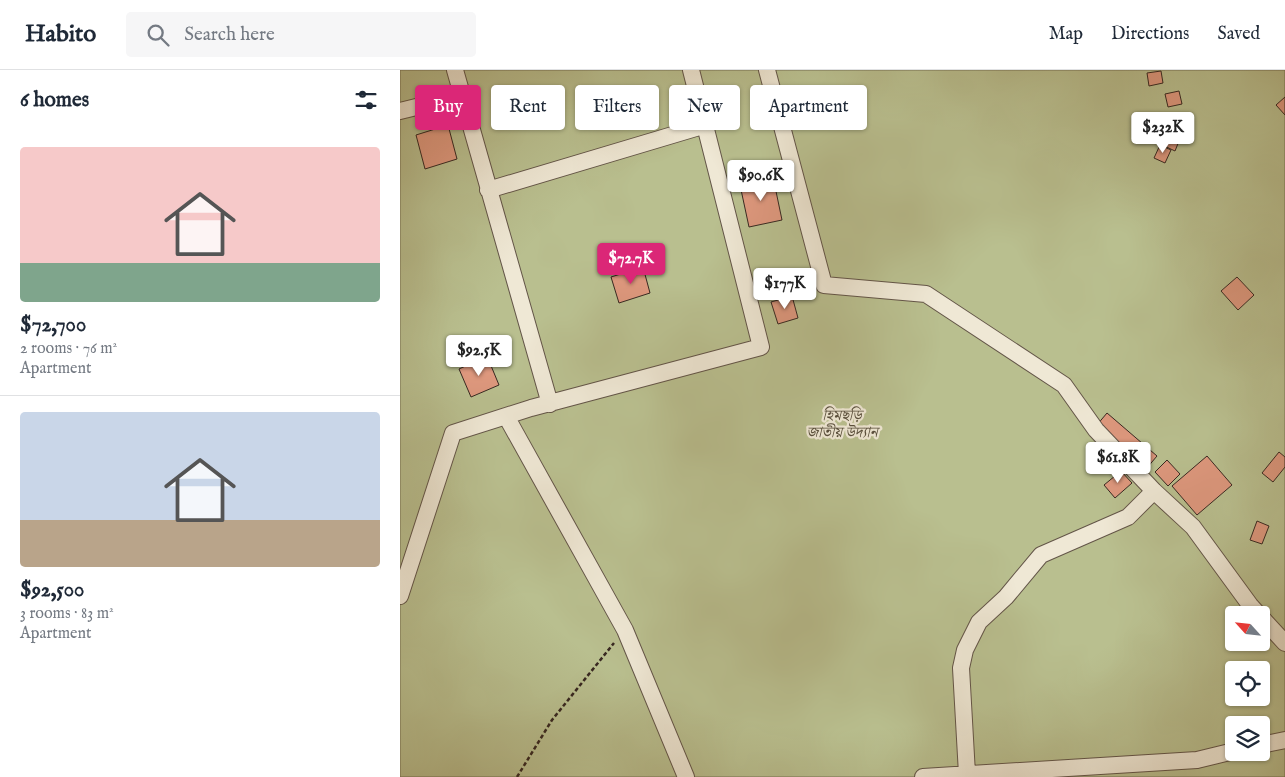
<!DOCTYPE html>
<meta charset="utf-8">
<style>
:root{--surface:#fff;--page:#f6f6f7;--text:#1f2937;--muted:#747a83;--line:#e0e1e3;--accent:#db2777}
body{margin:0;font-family:"IM FELL English","Noto Serif Bengali",serif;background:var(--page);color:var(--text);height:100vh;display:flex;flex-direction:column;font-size:19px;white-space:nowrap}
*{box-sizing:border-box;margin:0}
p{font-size:16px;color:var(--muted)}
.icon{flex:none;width:28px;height:28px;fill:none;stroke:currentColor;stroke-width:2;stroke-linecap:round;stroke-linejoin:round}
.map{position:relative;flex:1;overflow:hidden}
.drawer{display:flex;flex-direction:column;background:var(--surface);width:400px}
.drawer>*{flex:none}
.top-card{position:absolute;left:15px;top:15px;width:475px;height:45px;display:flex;gap:10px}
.needle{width:32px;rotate:297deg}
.buttons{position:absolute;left:825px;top:536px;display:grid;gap:10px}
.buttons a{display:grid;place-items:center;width:45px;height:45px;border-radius:5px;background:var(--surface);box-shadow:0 1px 4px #0004;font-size:25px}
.price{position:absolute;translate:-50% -42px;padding:0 11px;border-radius:5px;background:#fff;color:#222;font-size:16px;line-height:32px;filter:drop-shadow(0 1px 2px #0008)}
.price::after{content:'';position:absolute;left:50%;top:30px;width:15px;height:11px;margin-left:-8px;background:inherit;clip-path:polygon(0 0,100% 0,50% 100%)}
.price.selected{background:var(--accent);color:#fff}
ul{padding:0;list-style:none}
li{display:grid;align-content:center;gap:10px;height:265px;padding:0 20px}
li+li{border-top:1px solid var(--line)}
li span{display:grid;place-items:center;height:155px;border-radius:5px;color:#555}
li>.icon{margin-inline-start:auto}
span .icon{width:90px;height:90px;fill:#fffc;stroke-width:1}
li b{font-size:21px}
h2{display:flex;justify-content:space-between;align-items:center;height:60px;padding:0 20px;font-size:21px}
.pill{padding:0 18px;border-radius:5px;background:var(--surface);box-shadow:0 1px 4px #0004;font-size:18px;line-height:45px}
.pill.selected{background:var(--accent);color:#fff}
header{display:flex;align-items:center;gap:30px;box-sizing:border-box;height:70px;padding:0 25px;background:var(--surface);border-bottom:1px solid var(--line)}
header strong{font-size:24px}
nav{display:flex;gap:28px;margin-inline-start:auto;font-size:18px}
.search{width:350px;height:45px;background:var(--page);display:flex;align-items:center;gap:12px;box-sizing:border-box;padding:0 18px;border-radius:5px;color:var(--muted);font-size:19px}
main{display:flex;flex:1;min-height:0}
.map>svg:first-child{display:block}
</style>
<header>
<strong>Habito</strong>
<div class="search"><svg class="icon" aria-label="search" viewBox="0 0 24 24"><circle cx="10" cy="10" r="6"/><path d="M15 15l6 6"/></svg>Search here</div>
<nav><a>Map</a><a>Directions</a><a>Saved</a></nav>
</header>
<main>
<section class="drawer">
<h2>6 homes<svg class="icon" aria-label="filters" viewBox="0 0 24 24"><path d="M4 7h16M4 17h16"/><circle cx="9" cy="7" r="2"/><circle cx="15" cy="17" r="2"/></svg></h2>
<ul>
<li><span style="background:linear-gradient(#f6c9c9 75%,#7fa58c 0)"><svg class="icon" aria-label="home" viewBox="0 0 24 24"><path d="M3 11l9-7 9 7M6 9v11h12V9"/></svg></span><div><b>$72,700</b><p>2 rooms · 76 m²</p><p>Apartment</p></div></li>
<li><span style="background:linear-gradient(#c9d6e8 70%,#b9a48a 0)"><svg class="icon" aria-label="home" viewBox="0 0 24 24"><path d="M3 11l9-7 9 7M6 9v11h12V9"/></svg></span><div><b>$92,500</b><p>3 rooms · 83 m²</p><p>Apartment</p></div></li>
</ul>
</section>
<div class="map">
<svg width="885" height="707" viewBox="0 0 885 707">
<rect width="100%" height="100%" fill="#e7dcbe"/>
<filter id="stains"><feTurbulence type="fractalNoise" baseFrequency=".004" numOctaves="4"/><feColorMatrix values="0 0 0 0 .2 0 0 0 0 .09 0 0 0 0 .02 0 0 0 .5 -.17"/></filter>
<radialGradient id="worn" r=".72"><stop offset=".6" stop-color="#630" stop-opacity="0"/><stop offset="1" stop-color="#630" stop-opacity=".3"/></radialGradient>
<!-- green -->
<path fill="#b9bf8f" stroke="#787458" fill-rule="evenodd" d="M0,0H885V707H0ZM834,545H861V572H834ZM834,600H861V628H834ZM834,655H861V682H834Z"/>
<!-- building -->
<path fill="#de987e" stroke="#372821" d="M761,1L763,13L749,16L747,3Z
M779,21L782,34L768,37L765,24Z
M885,27V45L876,35Z
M48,55L57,89L25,99L16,65Z
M760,63L779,71L775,81L756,72Z
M760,75L771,80L765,93L754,88Z
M373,107L382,150L349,157L340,115Z
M243,197L250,223L219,233L211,207Z
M837,207L854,225L838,240L821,221Z
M392,226L398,248L378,254L371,232Z
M87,286L99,315L71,327L59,299Z
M707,343L757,386L746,399L696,356Z
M879,382L885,387V397L873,412L862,403Z
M807,386L832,415L797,445L772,416Z
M767,390L780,404L768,416L755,402Z
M721,401L732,413L715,428L704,415Z
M857,451L869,456L862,474L850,470Z"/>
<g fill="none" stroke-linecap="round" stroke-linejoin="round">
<!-- street casing -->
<g stroke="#635548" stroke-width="18">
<path id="street" d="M55,0L150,334
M367,0L424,215L526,224L664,315L696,360L754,421L793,457L850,535L859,545
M0,41L61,26
M88,120L306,55
M106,346L225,560L286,707
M0,526L53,363L131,338L361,277L291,0
M861,547L885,573
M861,675L885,670
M567,704L561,598L565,580L579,552L606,527L641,485L728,447L754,421
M523,707L797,690L834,681"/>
</g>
<!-- path -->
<path stroke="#372821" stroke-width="2.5" stroke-dasharray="4 2.5" stroke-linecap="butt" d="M117,707L152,650L214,573"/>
<!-- street -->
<use href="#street" stroke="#efe8d5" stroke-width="16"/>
</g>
<g text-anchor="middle" stroke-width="4.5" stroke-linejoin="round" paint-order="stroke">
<!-- park labels -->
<g font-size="15" font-style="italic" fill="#584e3c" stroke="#efe8d5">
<text x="442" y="350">হিমছড়ি<tspan x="442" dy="17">জাতীয় উদ্যান</tspan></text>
</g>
</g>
<rect width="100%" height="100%" filter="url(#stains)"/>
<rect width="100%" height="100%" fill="url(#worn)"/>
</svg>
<div class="buttons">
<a><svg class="needle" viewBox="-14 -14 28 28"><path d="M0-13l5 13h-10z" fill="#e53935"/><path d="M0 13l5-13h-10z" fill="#747a83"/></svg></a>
<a><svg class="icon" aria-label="locate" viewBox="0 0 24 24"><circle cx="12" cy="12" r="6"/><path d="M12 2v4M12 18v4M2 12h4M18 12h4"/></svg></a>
<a><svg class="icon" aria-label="layers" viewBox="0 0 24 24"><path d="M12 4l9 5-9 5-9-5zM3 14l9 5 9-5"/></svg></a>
</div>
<b class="price" style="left:763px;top:84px">$232K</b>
<b class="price" style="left:361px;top:132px">$90.6K</b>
<b class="price selected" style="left:231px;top:215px">$72.7K</b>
<b class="price" style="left:385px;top:240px">$177K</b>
<b class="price" style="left:79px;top:307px">$92.5K</b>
<b class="price" style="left:718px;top:414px">$61.8K</b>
<div class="top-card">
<a class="pill selected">Buy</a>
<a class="pill">Rent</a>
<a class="pill">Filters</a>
<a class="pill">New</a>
<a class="pill">Apartment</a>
</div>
</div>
</main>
